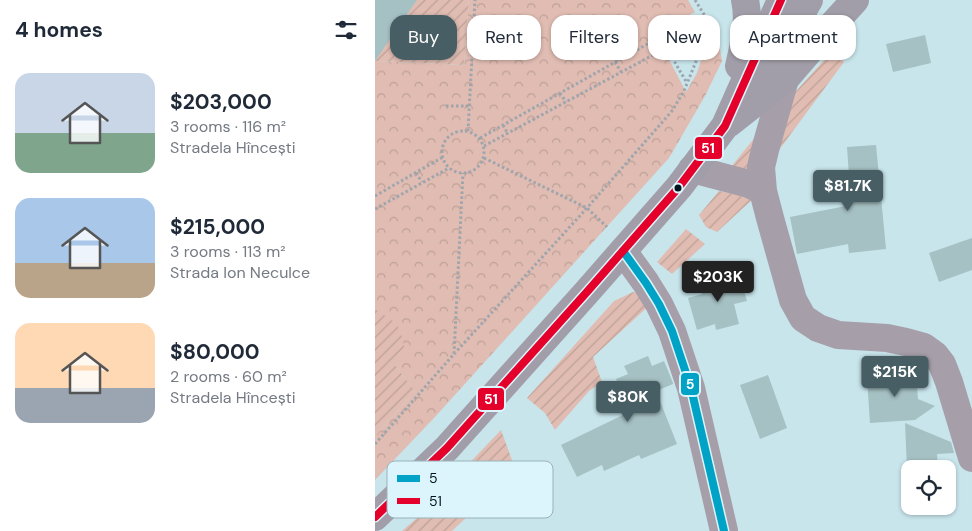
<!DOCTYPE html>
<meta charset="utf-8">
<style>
:root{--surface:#fff;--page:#f2f2f3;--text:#1f2937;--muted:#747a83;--accent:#465e64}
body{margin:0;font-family:"DM Sans",sans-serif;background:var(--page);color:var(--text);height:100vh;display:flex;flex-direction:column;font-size:19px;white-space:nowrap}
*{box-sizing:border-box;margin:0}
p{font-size:16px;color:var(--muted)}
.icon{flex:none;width:28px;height:28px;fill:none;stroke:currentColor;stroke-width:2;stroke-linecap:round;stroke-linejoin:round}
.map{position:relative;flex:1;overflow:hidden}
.panel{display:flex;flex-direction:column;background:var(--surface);width:375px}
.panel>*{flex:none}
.hud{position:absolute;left:15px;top:15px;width:475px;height:45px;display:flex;gap:10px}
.tools{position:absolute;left:526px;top:460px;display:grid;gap:10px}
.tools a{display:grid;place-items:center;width:55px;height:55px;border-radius:10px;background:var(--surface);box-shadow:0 1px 4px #0004;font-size:25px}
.price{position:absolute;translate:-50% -42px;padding:0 11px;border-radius:5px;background:var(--accent);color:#fff;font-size:16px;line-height:32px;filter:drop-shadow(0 1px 2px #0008)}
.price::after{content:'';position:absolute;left:50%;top:30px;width:15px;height:11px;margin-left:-8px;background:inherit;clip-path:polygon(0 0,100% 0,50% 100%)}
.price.current{background:#222;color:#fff}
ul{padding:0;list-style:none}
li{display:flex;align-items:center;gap:15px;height:125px;padding:0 15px}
li span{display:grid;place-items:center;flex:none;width:140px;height:100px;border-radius:15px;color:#555}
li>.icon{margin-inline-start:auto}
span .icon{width:60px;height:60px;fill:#fffc;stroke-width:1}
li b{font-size:21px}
h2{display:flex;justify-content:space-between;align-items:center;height:60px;padding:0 15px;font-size:21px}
.pill{padding:0 18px;border-radius:15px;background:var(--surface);box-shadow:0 1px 4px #0004;font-size:18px;line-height:45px}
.pill.current{background:var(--accent);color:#fff}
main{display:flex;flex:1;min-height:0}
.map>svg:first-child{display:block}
</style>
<main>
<section class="panel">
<h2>4 homes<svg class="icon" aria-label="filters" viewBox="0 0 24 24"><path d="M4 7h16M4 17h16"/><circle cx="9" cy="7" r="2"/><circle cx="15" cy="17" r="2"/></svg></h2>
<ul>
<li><span style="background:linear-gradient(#c9d6e8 60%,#7fa58c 0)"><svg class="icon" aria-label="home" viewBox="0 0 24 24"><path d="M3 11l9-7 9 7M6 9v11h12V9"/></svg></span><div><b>$203,000</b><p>3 rooms · 116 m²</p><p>Stradela Hîncești</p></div></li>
<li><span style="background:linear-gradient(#a9c7e8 65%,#b9a48a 0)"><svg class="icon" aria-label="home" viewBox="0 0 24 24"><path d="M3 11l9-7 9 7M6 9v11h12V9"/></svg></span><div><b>$215,000</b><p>3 rooms · 113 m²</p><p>Strada Ion Neculce</p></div></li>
<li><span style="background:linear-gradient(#ffd9b3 65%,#9aa5b1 0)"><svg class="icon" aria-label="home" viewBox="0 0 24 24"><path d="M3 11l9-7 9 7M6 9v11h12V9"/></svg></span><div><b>$80,000</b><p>2 rooms · 60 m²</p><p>Stradela Hîncești</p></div></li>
</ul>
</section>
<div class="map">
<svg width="597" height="531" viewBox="0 0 597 531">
<defs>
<pattern id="forest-crowns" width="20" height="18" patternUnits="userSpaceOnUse" patternTransform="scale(1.25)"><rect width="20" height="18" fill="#e0bcb2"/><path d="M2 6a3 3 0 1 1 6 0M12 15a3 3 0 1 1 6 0" fill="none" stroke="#bea198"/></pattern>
<pattern id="garden-furrows" width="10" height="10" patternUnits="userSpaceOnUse" patternTransform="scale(1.25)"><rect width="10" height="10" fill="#e0bcb2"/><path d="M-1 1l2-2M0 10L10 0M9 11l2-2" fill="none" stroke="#bea198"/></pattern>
</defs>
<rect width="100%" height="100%" fill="#c8e5ec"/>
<!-- forest -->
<path fill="url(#forest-crowns)" d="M94,0H313L320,12L281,34L311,92L322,73L335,33L345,49L347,61L330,96L294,158L59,418L0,480V436L40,391L20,365L0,309V61L89,65Z"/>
<!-- garden -->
<path fill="url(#garden-furrows)" d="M0,0H94L89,65L0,61Z
M459,49L469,62L401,154L414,99Z
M389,126L374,176L356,167Z
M344,191L379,198L342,232L331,227L324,215Z
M311,229L330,244L297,274L282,262Z
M258,292L268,294L277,303L218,357L227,382L214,391L180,430L170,413L152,398L239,301Z
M0,309L22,324L27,337L30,352L20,365L40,391L0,436Z
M126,430L141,471L77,531H27L42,518Z"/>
<!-- building -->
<path fill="#a6c1c4" d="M0,0H42L0,61Z
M550,35L556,63L518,72L511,44Z
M501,145L511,249L474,253L473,244L422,254L415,217L476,205L472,147Z
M597,238V270L564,282L554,253Z
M364,274L372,301L359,304L364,324L341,330L340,324L322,330L313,298L327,294L325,286Z
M273,356L277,366L289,361L298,383V384L281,391L302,444L266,459L264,455L229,471L227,465L202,477L186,445L254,412L241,379L253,374L249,366Z
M512,363L522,376L541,374L543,399L560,406L540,420L495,423L492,379L507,378Z
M393,375L412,428L385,439L365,385Z
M530,423L576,442L579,453L562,454L563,469H532Z"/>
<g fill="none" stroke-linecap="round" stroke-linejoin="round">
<!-- path -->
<path stroke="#9fa5ac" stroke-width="3" stroke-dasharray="2.5 2.5" stroke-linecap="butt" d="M320,0L342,35
M288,43L331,17
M240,62L246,72
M185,93L191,102
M71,106H94
M128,125L133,134
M67 152a21 21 0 1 1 42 0a21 21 0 1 1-42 0Z
M93,131L100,0
M105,138L285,37L312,83
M109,146L291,48
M109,158L212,208L232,227
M41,173L47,182
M0,196L68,157
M0,209L74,168
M79,354L212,208L297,111L309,91L322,59L333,21
M0,444L79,354L88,173"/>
<!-- street -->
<path stroke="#a69fa9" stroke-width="28" d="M410,79L390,150L386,167L388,191L395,218L418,300L428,318L443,328L463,335L512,338L531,342L549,347L560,355L567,364L574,382L597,458
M317,169L374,184L388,191
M248,251L271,283L284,304L297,331L316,388L349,531"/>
<!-- secondary -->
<path stroke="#a29ea9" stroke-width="28" d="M364,66C369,44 375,23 370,0
M387,82L434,0
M353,124L410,79L442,42L480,0
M0,517L72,448L211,293L304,187L350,126L406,0"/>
<!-- bus-1 casing -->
<g stroke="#dcf5fc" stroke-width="11">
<path id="bus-1" d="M248,251L271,283L284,304L297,331L316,388L349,531"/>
</g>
<!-- bus-2 casing -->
<g stroke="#dcf5fc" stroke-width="11">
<path id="bus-2" d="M0,517L72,448L211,293L304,187L350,126L406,0"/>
</g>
<!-- bus-1 -->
<use href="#bus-1" stroke="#00a2c5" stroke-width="8"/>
<!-- bus-2 -->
<use href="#bus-2" stroke="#e4002b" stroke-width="8"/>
</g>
<!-- markers -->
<circle fill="#00151b" stroke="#dcf5fc" stroke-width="2" cx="303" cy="188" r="4.5"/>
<!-- legend -->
<rect x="12" y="461" width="166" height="57" rx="8" fill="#dcf5fc" stroke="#9ab2b8" stroke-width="1"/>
<rect x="22" y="475" width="23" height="7" fill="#00a2c5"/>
<rect x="22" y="498" width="23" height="6" fill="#e4002b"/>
<g font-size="14" fill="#00151b">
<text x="54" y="483">5</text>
<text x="54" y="506">51</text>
</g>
<g stroke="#dcf5fc" stroke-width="2">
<rect x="319" y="136" width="29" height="24" rx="5" fill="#e4002b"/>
<rect x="305" y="372" width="20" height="24" rx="5" fill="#00a2c5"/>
<rect x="102" y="387" width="28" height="24" rx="5" fill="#e4002b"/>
</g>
<g font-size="14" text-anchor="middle" font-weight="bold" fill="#fff">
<text x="333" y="153">51</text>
<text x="315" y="389">5</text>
<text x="116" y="404">51</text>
</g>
</svg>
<div class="tools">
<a><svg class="icon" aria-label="locate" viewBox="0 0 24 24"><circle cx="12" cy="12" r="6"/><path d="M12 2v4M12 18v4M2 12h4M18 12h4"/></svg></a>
</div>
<b class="price" style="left:473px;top:212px">$81.7K</b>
<b class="price current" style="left:343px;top:303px">$203K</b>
<b class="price" style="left:520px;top:398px">$215K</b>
<b class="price" style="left:253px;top:423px">$80K</b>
<div class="hud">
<a class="pill current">Buy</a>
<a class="pill">Rent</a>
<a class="pill">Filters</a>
<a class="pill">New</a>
<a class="pill">Apartment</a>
</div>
</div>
</main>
